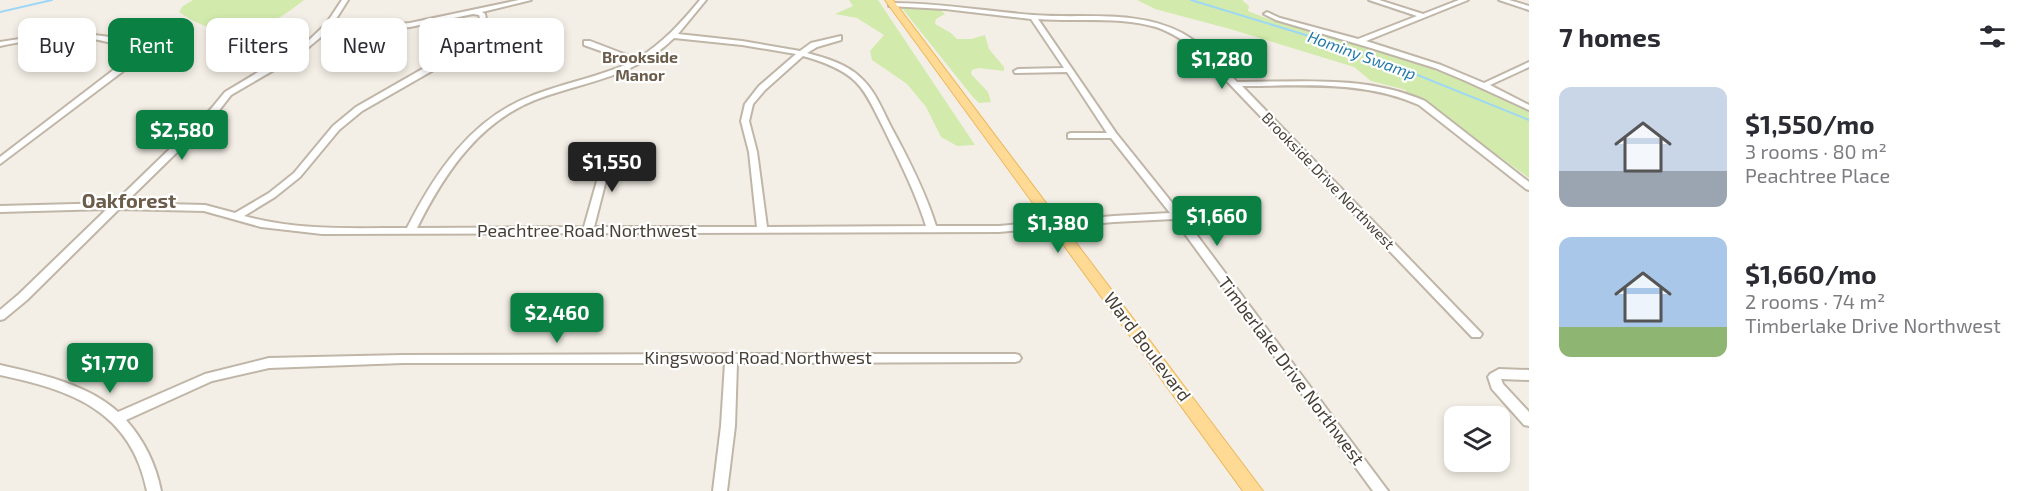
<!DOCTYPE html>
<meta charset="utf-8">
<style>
:root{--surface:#fff;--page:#f2f2f3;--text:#2b2b33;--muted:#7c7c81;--accent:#0b8043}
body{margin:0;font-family:"Exo 2",sans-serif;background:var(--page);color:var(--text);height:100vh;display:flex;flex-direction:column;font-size:22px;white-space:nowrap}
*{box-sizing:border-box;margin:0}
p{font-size:20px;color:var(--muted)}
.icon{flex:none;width:33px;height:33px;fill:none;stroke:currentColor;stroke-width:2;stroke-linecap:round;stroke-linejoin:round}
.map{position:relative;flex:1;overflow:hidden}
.drawer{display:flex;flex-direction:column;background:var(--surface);width:510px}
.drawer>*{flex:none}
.banner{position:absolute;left:18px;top:18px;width:570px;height:54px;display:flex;gap:12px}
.buttons{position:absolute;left:1444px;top:406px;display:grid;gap:12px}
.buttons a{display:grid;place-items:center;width:66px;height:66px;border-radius:12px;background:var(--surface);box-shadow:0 3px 9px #0003;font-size:30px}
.price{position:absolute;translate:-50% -51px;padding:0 14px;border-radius:6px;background:var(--accent);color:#fff;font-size:20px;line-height:39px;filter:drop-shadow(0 2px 3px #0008)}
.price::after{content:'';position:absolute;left:50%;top:36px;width:18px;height:14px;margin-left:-9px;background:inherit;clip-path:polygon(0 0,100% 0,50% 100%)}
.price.on{background:#222;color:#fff}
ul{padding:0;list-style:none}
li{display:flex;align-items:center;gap:18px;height:150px;padding:0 30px}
li span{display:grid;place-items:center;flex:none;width:168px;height:120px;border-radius:12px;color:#555}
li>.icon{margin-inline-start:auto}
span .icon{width:72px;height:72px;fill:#fffc;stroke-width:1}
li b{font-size:26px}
h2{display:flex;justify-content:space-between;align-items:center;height:72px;padding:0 30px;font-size:26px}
.pill{padding:0 21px;border-radius:12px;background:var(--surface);box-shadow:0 3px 9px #0003;font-size:21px;line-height:54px}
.pill.on{background:var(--accent);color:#fff}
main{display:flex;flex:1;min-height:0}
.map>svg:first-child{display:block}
</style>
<main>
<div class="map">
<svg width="1529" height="491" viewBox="0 0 1529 491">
<rect width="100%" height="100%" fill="#f4efe6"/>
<!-- green -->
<path fill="#d2ebac" d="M193,0H304C262,34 228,45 179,12L183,6Z
M849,0H878L975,145L957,146L941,137L926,107L907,84L872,60L870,51L884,35L857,18L835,14L853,6Z
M1137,0H1242L1249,6L1248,11C1278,24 1309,31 1340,40C1404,59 1470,79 1529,111V178L1469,135L1428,101L1406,94V90L1371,81L1354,67L1230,29L1155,9Z
M901,7L938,8L945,14L936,19L935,24L951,33L957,39H971L985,35L989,49L1004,67V71L979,68L972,70L971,74L988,92L991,102L979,103L972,96Z"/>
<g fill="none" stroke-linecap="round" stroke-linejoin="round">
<!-- stream -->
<path stroke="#9ed7f5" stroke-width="2" d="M1191,0L1358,51L1529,120
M0,12L52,0"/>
<!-- minor casing -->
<g stroke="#c0b6a8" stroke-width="4">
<path id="minor" d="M342,0H348L331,27H370L410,23L519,0H531L482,12L485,14L488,29L479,44L362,111L339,130L300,177L275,197L244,216C297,231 353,228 407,228C435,173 471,119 531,96C564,83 599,77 632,62L584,45V41H590L637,59C663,43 681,23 700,0H706L678,34L742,41L800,51L811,43L841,36V40L817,47L807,53C826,58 847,64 861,78C875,91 882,109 890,125C908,158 925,191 936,226H999L1114,216L1170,213L1111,138H1068V134L1071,133H1107L1067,72L1015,73L1014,71L1018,69L1064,68L1031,19L945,9L889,6V4L891,3C939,3 985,11 1033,15C1083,19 1136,9 1182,33C1204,45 1220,64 1237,82C1300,82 1366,75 1425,101L1529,182V190L1526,189L1419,105C1363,80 1301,86 1242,86L1482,334L1480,337H1472L1197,50C1184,41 1171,32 1156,27C1118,16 1077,22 1038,19L1116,133L1181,214L1388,491H1373L1174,219L1114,222L999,232L322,234L261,227L204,211L119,209L27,300L4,319L0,320V310L19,294L107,209L0,212V206L114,203L211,109L225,92L305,44L326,24ZM473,14L479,15C483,26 481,32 473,40L356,107L333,126L294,173L269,193L235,213L205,205L125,203L217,113L231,95L298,56L328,31H370L410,27ZM674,38L742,45L796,54L759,86L745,104L741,121L749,152L757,227H594L614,149L610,146L606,149L584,227L417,228C445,172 481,118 543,97C592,80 635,76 674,38ZM803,56C821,61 842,68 856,82C868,94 874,110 882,125C898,158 915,191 926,226L767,227L757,152L749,121L753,104L765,90Z
M1369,0H1379L1423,14L1459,0H1468L1366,41L1441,65L1484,83L1529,62V67L1490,85L1529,105V110L1466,81L1435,68L1371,48L1276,20L1264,14L1267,12L1280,18L1358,39L1417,16Z
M1499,0H1509L1529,6V10Z
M79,33L110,37L126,42L135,56L126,69L0,164V157L120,65L127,56L120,46C82,31 39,38 0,46V42L45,35Z
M731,354H1015L1019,355L1021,358L1019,361L1015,362L737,363L735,426L727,491H713L721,426L725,363H403L269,368L212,381L126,420C144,440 156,465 161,491H147C131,411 72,390 0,375V365C40,374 87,384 118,412L205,374L269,358L403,355Z
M1499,369L1529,370V380L1501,379L1503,384L1529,412V426L1524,425L1492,389L1488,377L1490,374Z"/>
</g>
<!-- major casing -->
<g stroke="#ebb75c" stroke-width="2">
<path id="major" d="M885,0H893L1263,491H1243Z"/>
</g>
<!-- minor -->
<use href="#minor" fill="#fff" fill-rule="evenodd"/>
<!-- major -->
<use href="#major" fill="#ffda94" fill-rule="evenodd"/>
</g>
<g text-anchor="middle" stroke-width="4.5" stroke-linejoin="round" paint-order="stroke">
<!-- far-street labels -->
<g font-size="15" fill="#473f35" stroke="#fff">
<text transform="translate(1328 181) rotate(46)" y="5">Brookside Drive Northwest</text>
</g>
<!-- far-water labels -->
<g font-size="16" font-style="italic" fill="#2479a9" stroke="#fff">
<text transform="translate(1362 55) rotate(20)" y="6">Hominy Swamp</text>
</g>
<!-- far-neighbourhood labels -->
<g font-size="16" font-weight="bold" fill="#6b5c4b" stroke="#fff">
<text x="640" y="63">Brookside<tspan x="640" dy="18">Manor</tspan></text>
</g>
<!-- street labels -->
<g font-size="18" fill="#473f35" stroke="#fff">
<text x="587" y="237">Peachtree Road Northwest</text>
<text transform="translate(1147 347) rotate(53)" y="6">Ward Boulevard</text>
<text x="758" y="364">Kingswood Road Northwest</text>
<text transform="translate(1291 371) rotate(53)" y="6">Timberlake Drive Northwest</text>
</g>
<!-- neighbourhood labels -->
<g font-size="20" font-weight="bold" fill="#6b5c4b" stroke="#fff">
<text x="129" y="208">Oakforest</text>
</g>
</g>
</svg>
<div class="buttons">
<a><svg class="icon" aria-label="layers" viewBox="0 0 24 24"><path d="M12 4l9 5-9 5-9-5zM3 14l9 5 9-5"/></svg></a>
</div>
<b class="price" style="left:1222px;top:90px">$1,280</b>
<b class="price" style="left:182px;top:161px">$2,580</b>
<b class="price on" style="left:612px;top:193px">$1,550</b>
<b class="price" style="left:1217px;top:247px">$1,660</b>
<b class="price" style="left:1058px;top:254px">$1,380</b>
<b class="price" style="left:557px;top:344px">$2,460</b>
<b class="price" style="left:110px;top:394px">$1,770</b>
<div class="banner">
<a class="pill">Buy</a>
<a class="pill on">Rent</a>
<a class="pill">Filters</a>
<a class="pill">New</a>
<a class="pill">Apartment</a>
</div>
</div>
<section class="drawer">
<h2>7 homes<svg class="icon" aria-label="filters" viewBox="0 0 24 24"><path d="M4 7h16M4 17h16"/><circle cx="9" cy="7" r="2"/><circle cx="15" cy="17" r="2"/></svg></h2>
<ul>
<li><span style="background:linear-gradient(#c9d6e8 70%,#9aa5b1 0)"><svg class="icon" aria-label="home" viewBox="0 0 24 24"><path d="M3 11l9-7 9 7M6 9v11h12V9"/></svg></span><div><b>$1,550/mo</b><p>3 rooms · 80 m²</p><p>Peachtree Place</p></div></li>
<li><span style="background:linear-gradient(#a9c7e8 75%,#8fb573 0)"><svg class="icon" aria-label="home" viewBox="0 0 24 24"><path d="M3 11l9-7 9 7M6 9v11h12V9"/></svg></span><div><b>$1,660/mo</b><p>2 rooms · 74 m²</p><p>Timberlake Drive Northwest</p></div></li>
</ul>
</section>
</main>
